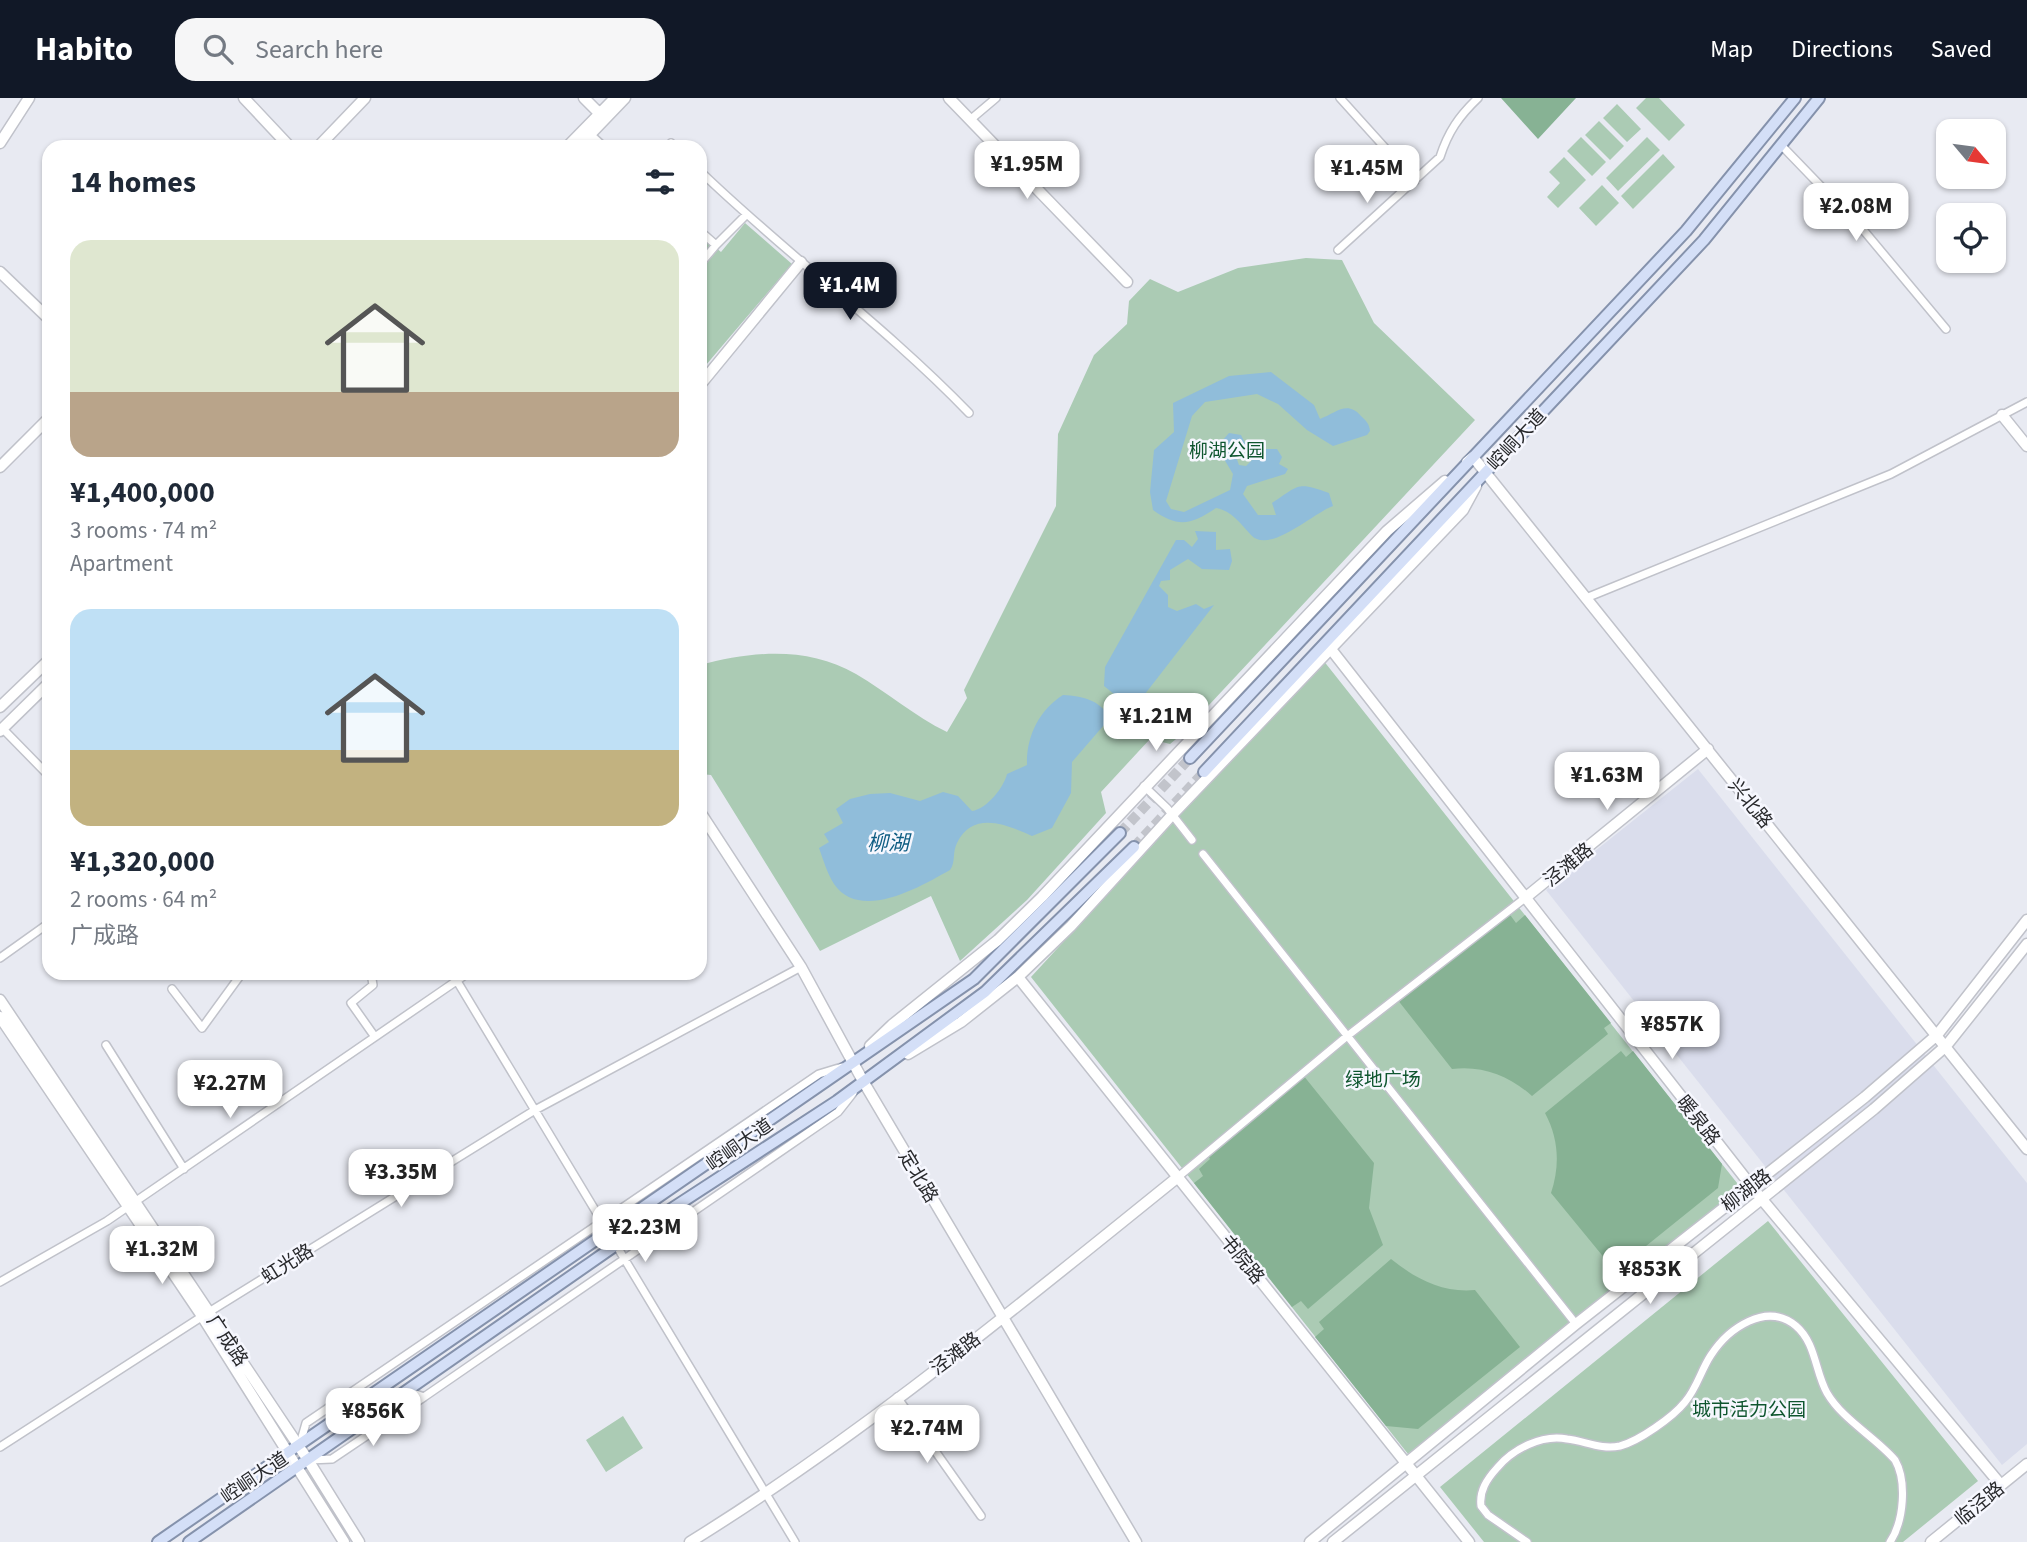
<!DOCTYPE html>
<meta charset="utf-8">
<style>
:root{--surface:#fff;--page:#f6f6f7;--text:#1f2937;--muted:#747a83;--accent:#111827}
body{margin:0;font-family:"Source Sans 3","Noto Sans SC",sans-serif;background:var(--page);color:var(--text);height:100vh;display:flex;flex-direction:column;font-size:26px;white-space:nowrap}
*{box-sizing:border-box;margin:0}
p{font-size:23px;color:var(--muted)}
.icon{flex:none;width:38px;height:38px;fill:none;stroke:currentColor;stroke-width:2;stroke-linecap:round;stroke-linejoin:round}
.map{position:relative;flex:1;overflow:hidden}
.side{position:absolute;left:42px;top:42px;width:665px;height:840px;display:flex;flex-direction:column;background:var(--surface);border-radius:21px;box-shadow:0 2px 5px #0004}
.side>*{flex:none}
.needle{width:46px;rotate:119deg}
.fabs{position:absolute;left:1936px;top:21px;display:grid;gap:14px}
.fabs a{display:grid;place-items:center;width:70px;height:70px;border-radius:14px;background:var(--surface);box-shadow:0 2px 5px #0004;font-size:35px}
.price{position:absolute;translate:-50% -60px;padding:0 16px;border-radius:14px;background:#fff;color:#222;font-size:23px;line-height:46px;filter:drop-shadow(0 2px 4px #0008)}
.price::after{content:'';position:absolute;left:50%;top:42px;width:21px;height:16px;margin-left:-10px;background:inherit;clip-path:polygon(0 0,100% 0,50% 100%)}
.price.current{background:var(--accent);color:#fff}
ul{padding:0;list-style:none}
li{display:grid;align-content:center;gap:14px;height:371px;padding:0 28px}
li span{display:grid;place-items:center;height:217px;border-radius:21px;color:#555}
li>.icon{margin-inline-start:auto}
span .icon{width:126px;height:126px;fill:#fffc;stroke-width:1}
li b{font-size:30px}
h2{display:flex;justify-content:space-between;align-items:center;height:84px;padding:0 28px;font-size:30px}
header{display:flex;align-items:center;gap:42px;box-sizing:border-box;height:98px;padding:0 35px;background:var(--accent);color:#fff}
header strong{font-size:33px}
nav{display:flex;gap:38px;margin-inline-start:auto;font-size:24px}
.search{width:490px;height:63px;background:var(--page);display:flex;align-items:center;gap:18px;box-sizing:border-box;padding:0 24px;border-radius:21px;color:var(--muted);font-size:26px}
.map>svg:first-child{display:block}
</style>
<header>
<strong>Habito</strong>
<div class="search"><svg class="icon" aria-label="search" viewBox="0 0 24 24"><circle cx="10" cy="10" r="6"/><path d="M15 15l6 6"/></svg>Search here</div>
<nav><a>Map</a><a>Directions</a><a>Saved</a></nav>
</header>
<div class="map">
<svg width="2027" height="1444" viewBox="0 0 2027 1444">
<rect width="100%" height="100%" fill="#e8eaf2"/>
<!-- built -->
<path fill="#daddec" d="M1698,671L2027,1085V1346L2002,1367L1546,792Z"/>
<!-- green -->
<path fill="#abcbb4" d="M1646,0H1659L1685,27L1669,43L1636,10Z
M1617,6L1641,31L1627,44L1603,20Z
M1599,23L1624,48L1610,62L1585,37Z
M1581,39L1606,64L1592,78L1567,53Z
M1647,39L1660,52L1618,93L1606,80Z
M1663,56L1675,69L1633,111L1621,98Z
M1564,59L1586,82L1558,110L1547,99L1560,85L1549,74Z
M1602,87L1619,105L1596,128L1579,110Z
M745,125L792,166L700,274V136L721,154Z
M1306,160L1342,162L1374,225L1475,322L1181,637L1170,646L1150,641L1101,694L1106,715L1027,802L960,863L931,798L820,853L711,677L700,676V567C752,553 808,548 856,576C887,594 914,618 947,634L967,600L964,592L1056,408L1058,336L1094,257L1127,226L1129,203L1150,181L1178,194L1238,170Z
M1323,562L1741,1090L1408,1356L1031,879Z
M1768,1123L1978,1383L1903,1444H1484L1440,1389Z
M623,1318L643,1350L606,1374L586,1342Z"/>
<!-- forest -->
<path fill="#87b294" d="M1501,0H1576L1538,41Z
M1508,814L1516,825L1525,817L1611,925L1604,930L1608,936L1532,998C1510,978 1482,967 1452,971L1397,901Z
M1621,953L1626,959L1633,953L1722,1066L1718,1090L1615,1173L1551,1095C1560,1068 1559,1041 1545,1015Z
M1303,977L1374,1065L1369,1110L1383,1147L1308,1211L1301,1203L1292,1209L1194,1085L1203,1078L1199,1071L1210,1061L1207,1056Z
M1391,1161C1416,1181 1442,1195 1475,1192L1520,1249L1418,1331L1386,1328L1315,1239L1324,1231L1319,1224Z"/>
<!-- water -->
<path fill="#90bdda" d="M1271,274L1314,307L1320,321C1336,315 1347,302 1361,318C1366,323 1369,325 1370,333L1367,337L1333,348L1307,332L1278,306L1257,296L1205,304L1192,318L1166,403L1171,411L1184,414L1230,392L1233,376L1221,356L1222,343L1229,335L1241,337L1246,347L1235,356L1239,367L1246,368L1254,360L1255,351H1277L1282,359L1279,366L1288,371L1285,376L1247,388L1243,396L1258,417H1276L1272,405C1299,387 1297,383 1329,395L1333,408C1313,415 1269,457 1251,437C1240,425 1232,413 1216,410C1191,427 1178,430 1153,412L1150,394L1154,352L1174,334L1173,305L1229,278Z
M1195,433L1216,434V452L1230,451L1232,463L1229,472L1202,471L1188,461L1170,472V482L1161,483L1159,488L1168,497V509L1177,513L1196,506L1204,511L1214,507L1145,596L1136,603L1114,596L1104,588L1105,569L1176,442H1184L1192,449L1198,441Z
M1063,597C1083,598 1100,602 1110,620L1072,664L1071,695L1052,730L1032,738C1007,727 973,712 957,745C952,755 956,764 950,772C920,789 860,824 834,786C827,775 823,761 819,750L829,744L824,736L843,725L836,711L850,701L870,696L890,695L920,703L943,694L958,698L972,713C987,711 1004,689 1007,676L1027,667C1026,639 1039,612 1063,597Z"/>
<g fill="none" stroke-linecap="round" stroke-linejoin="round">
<!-- primary-tunnel -->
<path stroke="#c2c4cb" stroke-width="10" stroke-dasharray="10 5" stroke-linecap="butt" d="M1120,735L1190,660
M1134,749L1204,674"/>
<!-- street casing -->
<g stroke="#c0c2ca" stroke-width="10">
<path id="street" d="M1340,0L1415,83
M970,22L996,0
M590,36L604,49
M1781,47L1865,134L1946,231
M667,49L671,45L675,49
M700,73C787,157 885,228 969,315
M700,133L716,147L746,117
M1338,152L1440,59C1448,34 1459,18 1478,0
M700,166L716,147
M1586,500L1891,376L2027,304
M3,631L49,678
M1144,688L1167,710L1192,742
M1203,756L1576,1226
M0,860L49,825
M371,875L373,887L351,905L375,939
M457,883L795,1444
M172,891L202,930L242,875
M106,947L184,1071
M1178,1079L1346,939L1525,800
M0,1184L107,1123L468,875
M407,1293L424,1299L838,1014L853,995
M897,1299L981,1418
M300,1346L306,1325L819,976L842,969
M0,1349L209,1214L535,1012L801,869
M309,1362L332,1361L424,1299
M1527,1444L1488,1417L1481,1408C1479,1393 1487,1381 1497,1370C1513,1351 1542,1336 1567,1341C1585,1343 1601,1352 1620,1348C1639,1343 1673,1319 1685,1304C1697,1290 1701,1272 1711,1257C1728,1231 1766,1203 1796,1228C1816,1245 1815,1274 1827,1295C1842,1321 1875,1339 1895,1362C1907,1383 1904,1423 1890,1444"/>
</g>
<!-- secondary casing -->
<g stroke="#c0c2ca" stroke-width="13">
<path id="secondary" d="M244,0L290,49
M584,0L603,19
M949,0L1127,184
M0,45L29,0
M318,49L365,0
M567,49L615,0
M578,49L625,0
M0,174L49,221
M700,287L801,164
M2002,317L2027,348
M1467,364L1473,359L2027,1051
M0,369L49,320
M1330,550L1760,1099L2001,1387
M0,609L49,562
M0,633L49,585
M700,714L801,869L863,983L1136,1444
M1525,800L1708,651
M1018,879L1469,1444
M0,902L308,1362L359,1444
M0,919L202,1218L344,1444
M870,948L892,927L998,842L1042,799L1387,433L1445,383
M908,956L961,924L1018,879L1071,828L1172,717L1463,412L1476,388
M690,1444C863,1337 1020,1206 1178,1079
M1310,1444L1576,1226L1865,999L1937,937L2027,822
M1333,1444L1874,1011L1946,948L2027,846
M1931,1444L2027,1366"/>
</g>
<!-- primary casing -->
<g stroke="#8592ac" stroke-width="14">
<path id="primary" d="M1190,660L1686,133L1795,0
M1204,674L1704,142L1819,0
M158,1444L974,881L1120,735
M189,1444L616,1147L837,1003L985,894L1134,749"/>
</g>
<!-- street -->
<use href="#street" stroke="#fff" stroke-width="7"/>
<!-- secondary -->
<use href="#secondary" stroke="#fff" stroke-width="10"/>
<!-- primary -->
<use href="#primary" stroke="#d4dff7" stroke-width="10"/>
</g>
<g text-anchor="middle" stroke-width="5" stroke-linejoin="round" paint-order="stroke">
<!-- street labels -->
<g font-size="19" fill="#292a2d" stroke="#f6f7fe">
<text transform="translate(1516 341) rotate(-47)" y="7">崆峒大道</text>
<text transform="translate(1751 705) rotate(51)" y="7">兴北路</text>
<text transform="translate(1568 766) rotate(-39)" y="7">泾滩路</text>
<text transform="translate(1699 1022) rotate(52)" y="7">暖泉路</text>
<text transform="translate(739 1046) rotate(-35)" y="7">崆峒大道</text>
<text transform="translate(919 1078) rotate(59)" y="7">定北路</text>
<text transform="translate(1746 1092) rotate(-38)" y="7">柳湖路</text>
<text transform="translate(1243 1161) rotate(51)" y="7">书院路</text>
<text transform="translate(287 1165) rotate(-32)" y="7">虹光路</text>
<text transform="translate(228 1242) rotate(56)" y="7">广成路</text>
<text transform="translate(955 1255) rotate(-37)" y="7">泾滩路</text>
<text transform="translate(254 1379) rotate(-34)" y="7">崆峒大道</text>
<text transform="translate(1979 1405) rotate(-39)" y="7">临泾路</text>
</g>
<!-- park labels -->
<g font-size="19" fill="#0f562f" stroke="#f6f7fe">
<text x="1227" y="359">柳湖公园</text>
<text x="1383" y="988">绿地广场</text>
<text x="1749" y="1318">城市活力公园</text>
</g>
<!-- water labels -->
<g font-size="21" font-style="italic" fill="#0f5d83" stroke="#f6f7fe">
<text x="888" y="752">柳湖</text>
</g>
</g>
</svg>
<div class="fabs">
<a><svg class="needle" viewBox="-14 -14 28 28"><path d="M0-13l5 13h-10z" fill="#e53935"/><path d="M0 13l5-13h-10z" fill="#747a83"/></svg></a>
<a><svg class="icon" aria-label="locate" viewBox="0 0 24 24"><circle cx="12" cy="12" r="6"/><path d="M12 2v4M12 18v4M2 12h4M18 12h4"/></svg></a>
</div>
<b class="price" style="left:1027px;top:103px">¥1.95M</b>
<b class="price" style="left:1367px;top:107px">¥1.45M</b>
<b class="price" style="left:1856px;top:145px">¥2.08M</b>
<b class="price current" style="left:850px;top:224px">¥1.4M</b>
<b class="price" style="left:1156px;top:655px">¥1.21M</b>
<b class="price" style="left:1607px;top:714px">¥1.63M</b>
<b class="price" style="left:1672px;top:963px">¥857K</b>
<b class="price" style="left:230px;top:1022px">¥2.27M</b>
<b class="price" style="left:401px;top:1111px">¥3.35M</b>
<b class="price" style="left:645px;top:1166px">¥2.23M</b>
<b class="price" style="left:162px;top:1188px">¥1.32M</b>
<b class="price" style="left:1650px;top:1208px">¥853K</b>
<b class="price" style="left:373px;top:1350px">¥856K</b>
<b class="price" style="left:927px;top:1367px">¥2.74M</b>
<section class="side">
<h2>14 homes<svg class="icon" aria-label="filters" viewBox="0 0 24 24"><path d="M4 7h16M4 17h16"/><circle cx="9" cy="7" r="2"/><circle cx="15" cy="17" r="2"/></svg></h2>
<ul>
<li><span style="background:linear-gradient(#dfe7d0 70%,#b9a48a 0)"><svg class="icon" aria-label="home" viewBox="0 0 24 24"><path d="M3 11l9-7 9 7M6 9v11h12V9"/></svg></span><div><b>¥1,400,000</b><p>3 rooms · 74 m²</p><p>Apartment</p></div></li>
<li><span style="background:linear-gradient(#bfe0f5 65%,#c2b280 0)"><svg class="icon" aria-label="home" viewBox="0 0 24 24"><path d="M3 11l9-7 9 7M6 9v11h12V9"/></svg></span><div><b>¥1,320,000</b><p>2 rooms · 64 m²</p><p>广成路</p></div></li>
</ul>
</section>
</div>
